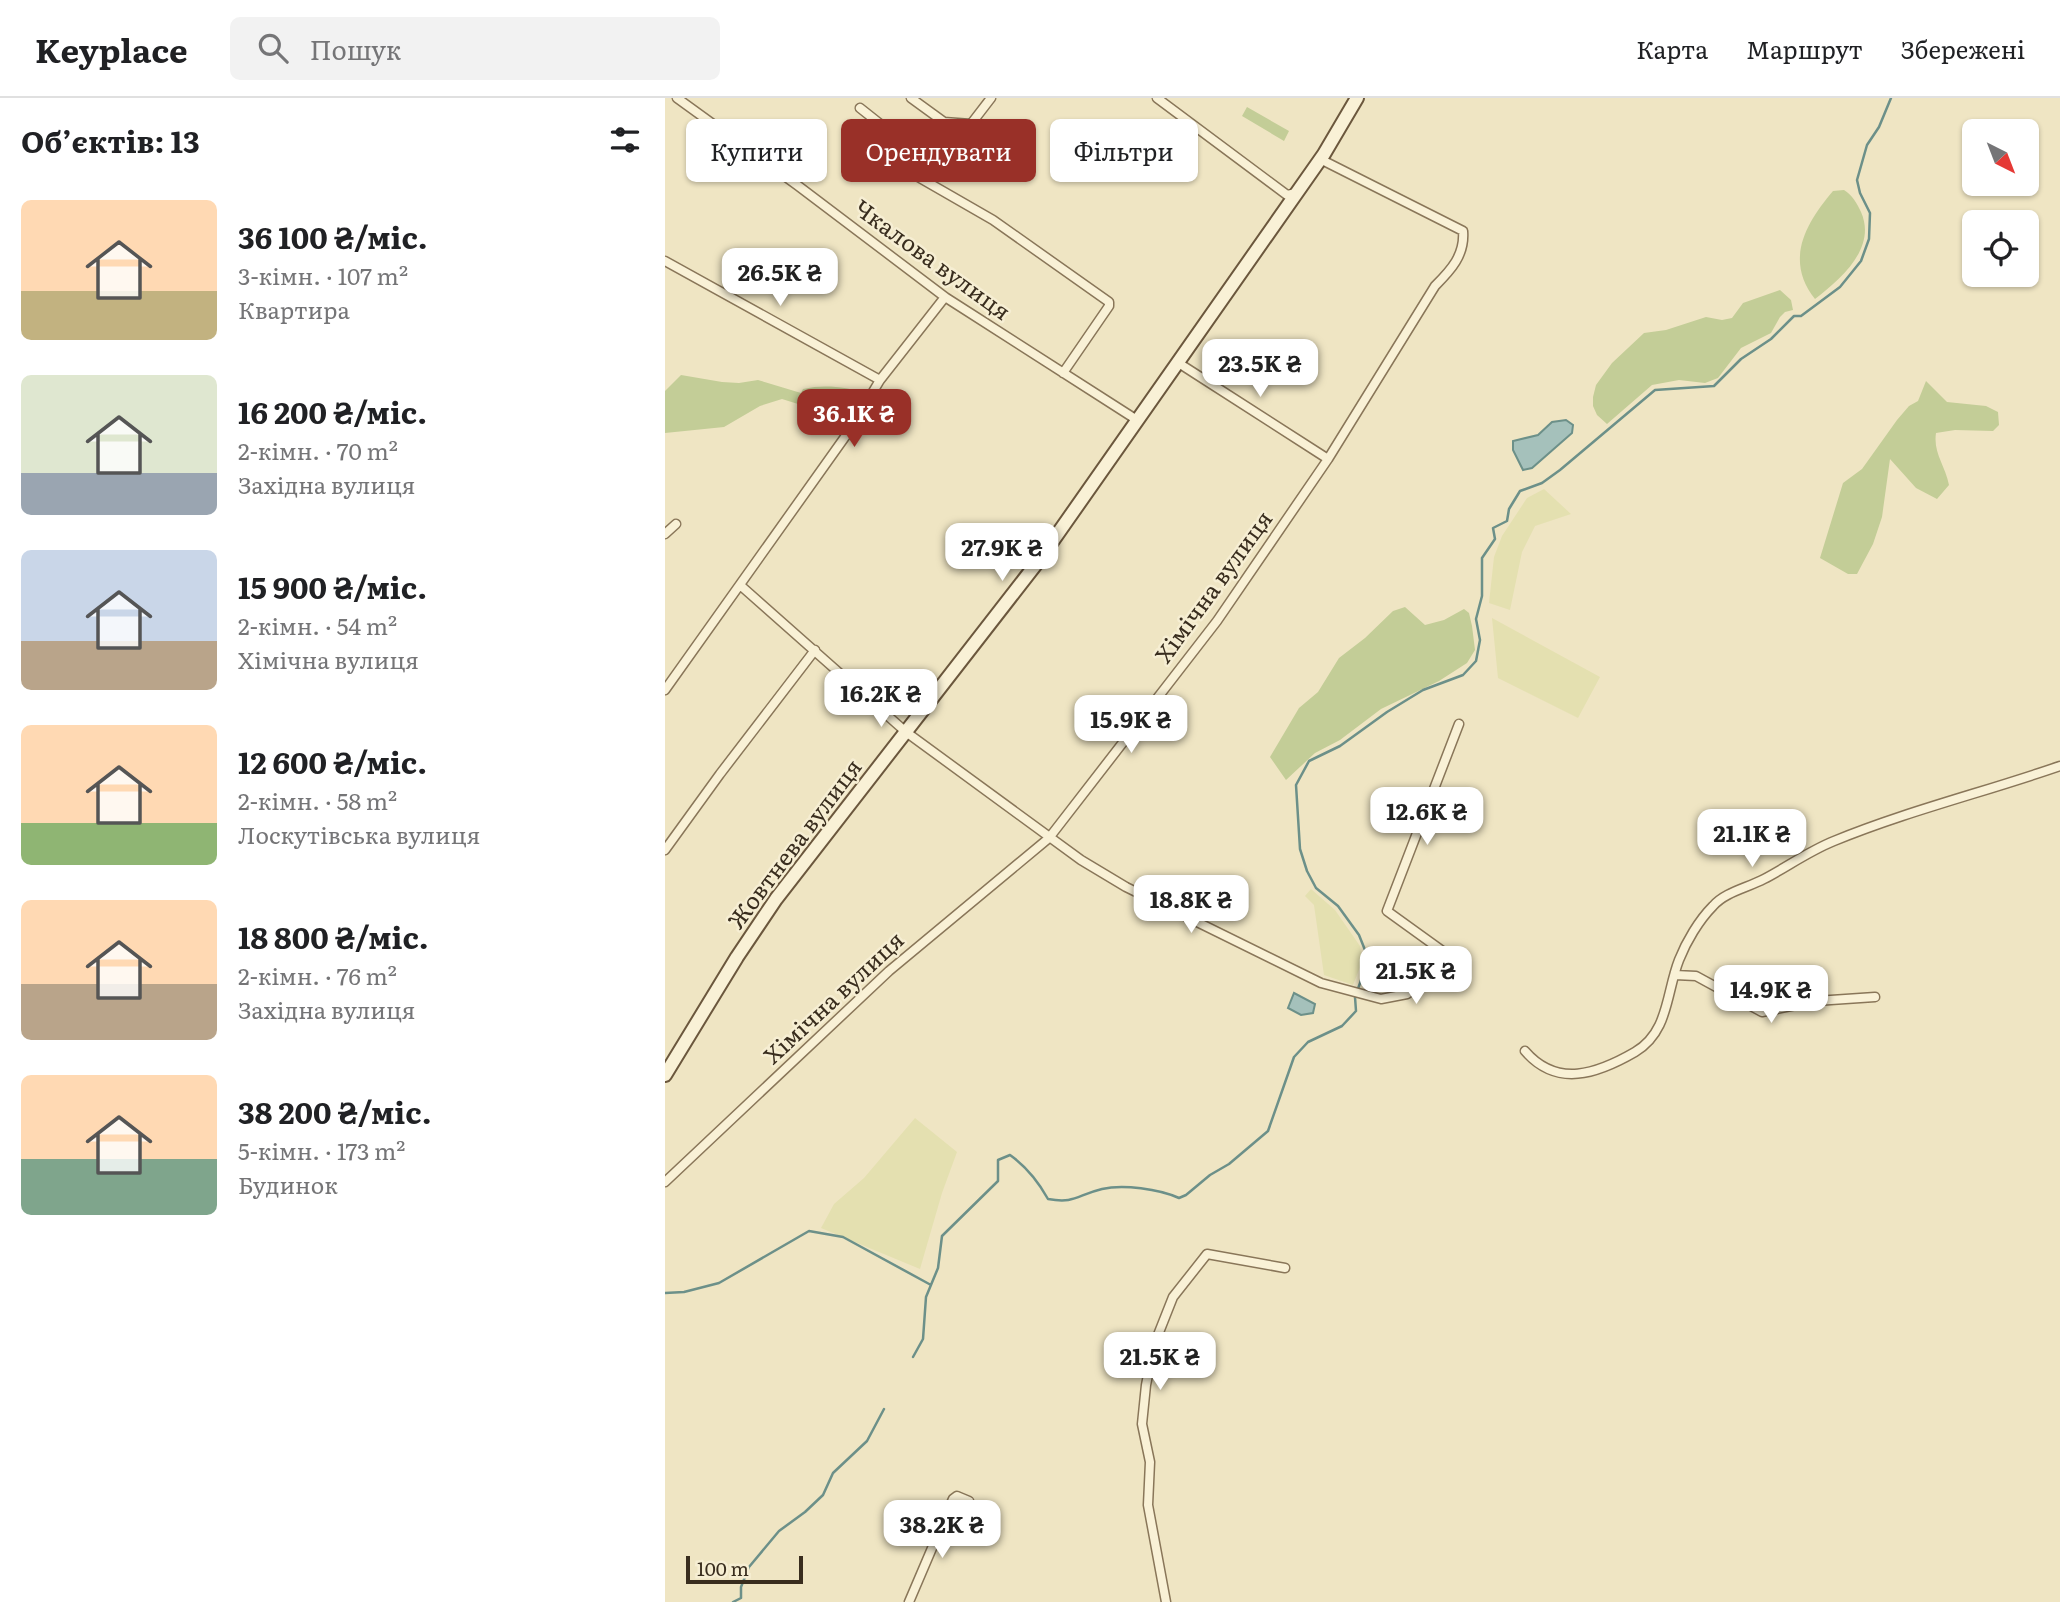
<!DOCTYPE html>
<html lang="uk">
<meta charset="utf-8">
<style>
:root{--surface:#fff;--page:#f2f2f2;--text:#202124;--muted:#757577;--line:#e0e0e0;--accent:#993028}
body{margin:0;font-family:Literata,serif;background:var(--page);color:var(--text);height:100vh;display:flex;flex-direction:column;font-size:26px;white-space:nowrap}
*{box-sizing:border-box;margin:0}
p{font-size:23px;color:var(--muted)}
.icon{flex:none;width:38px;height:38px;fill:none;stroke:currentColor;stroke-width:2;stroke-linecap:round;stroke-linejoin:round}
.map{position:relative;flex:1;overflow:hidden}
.details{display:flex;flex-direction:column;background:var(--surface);width:665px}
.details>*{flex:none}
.hud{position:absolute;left:21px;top:21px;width:665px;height:63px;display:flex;gap:14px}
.needle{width:46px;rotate:138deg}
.tools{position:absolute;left:1297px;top:21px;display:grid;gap:14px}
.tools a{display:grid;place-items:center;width:77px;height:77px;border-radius:10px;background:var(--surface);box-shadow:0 2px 5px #0004;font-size:35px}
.scale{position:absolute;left:21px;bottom:18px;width:117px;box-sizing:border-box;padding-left:7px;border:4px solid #392d1e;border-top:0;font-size:19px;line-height:24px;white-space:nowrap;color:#392d1e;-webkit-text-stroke:5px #f6eed3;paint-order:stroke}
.price{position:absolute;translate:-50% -60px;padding:0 16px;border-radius:14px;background:#fff;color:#222;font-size:23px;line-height:46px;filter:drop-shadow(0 2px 4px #0008)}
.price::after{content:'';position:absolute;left:50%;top:42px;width:21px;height:16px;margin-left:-10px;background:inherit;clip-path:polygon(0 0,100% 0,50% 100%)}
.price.selected{background:var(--accent);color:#fff}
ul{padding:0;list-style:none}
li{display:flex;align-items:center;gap:21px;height:175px;padding:0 21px}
li span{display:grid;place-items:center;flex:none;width:196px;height:140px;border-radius:10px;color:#555}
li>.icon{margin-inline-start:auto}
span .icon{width:84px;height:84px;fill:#fffc;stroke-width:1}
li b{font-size:30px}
h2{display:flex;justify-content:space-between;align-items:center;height:84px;padding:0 21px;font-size:30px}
.tag{padding:0 24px;border-radius:10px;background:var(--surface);box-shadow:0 2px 5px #0004;font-size:24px;line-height:63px}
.tag.selected{background:var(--accent);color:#fff}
header{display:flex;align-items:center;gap:42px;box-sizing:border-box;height:98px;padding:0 35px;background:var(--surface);border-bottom:2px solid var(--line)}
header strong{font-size:33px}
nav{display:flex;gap:38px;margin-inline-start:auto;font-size:24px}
.search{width:490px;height:63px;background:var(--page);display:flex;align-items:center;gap:18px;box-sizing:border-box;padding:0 24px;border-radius:10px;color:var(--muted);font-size:26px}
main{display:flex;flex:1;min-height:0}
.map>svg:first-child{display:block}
</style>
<header>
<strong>Keyplace</strong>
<div class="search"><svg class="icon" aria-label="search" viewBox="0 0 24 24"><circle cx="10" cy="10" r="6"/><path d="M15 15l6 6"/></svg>Пошук</div>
<nav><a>Карта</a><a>Маршрут</a><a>Збережені</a></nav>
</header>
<main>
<section class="details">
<h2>Об’єктів: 13<svg class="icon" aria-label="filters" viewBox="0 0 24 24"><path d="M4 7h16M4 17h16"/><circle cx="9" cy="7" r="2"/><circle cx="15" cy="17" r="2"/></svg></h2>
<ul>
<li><span style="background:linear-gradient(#ffd9b3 65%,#c2b280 0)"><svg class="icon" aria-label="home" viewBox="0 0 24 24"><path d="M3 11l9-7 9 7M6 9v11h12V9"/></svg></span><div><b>36 100 ₴/міс.</b><p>3-кімн. · 107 m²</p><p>Квартира</p></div></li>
<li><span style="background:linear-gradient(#dfe7d0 70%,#9aa5b1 0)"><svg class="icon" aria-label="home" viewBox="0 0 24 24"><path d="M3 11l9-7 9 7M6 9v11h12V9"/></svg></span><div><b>16 200 ₴/міс.</b><p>2-кімн. · 70 m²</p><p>Західна вулиця</p></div></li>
<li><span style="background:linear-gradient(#c9d6e8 65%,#b9a48a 0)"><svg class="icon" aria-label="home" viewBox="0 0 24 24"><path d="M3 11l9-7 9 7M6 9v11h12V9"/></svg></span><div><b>15 900 ₴/міс.</b><p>2-кімн. · 54 m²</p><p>Хімічна вулиця</p></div></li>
<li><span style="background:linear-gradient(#ffd9b3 70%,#8fb573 0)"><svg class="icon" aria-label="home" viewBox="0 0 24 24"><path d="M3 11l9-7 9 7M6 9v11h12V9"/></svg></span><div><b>12 600 ₴/міс.</b><p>2-кімн. · 58 m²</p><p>Лоскутівська вулиця</p></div></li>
<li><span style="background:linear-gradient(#ffd9b3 60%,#b9a48a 0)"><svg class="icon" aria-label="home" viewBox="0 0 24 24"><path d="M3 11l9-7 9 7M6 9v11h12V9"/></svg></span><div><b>18 800 ₴/міс.</b><p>2-кімн. · 76 m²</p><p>Західна вулиця</p></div></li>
<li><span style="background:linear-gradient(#ffd9b3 60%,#7fa58c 0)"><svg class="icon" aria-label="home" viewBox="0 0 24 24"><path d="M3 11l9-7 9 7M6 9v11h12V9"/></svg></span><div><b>38 200 ₴/міс.</b><p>5-кімн. · 173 m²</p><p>Будинок</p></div></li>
</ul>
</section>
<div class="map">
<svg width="1395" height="1504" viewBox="0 0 1395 1504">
<rect width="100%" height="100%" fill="#efe5c3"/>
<!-- farmland -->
<path fill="#e4e0b0" d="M879,391L906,416L870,428L857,454L845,512L824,505L829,459L837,438L862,400Z
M827,520L935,579L913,620L833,580Z
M646,791L670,812L695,848L697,864L688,887L659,877L649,807L640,798Z
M250,1020L292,1054L277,1095L255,1171L156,1130L169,1106L199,1080Z"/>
<!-- green -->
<path fill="#c3cd97" d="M582,9L624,33L619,43L577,18Z
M1179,92C1187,97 1192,105 1196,114C1212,150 1176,181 1150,201C1119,162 1141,125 1168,93Z
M1115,192L1126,202L1128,212L1120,214L1115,219L1106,235L1076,250L1053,280L1040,285L1014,282L987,287L942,326L932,317L928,308V299L931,287L947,265L979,235L1001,232L1041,219L1057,222L1067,220L1078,205Z
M16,277L57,284L74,285L93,282L136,295L138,291C160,286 180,289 202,295L191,313L133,306L117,301L95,308L59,329L0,335V293Z
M1261,283L1282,304L1321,308L1333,314L1334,327L1328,333L1290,332L1271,335C1268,355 1280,367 1284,387L1272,401L1251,390L1225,361L1217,419L1208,446L1192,476H1183L1155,460L1178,385L1197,371L1232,322L1244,308L1253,303Z
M740,509L760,527L779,522L799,511L804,515L807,528L810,552L802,565L774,583L716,611L675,642L650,655L621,682L605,659L634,610L653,594L674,560L700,540L728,513Z"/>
<!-- water -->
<path fill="#a5c1bb" stroke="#6c9089" stroke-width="2" d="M901,322L908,327L907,335L867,370L858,372L848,352V343L873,337L887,324Z
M629,895L650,906L648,915L636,917L623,910Z"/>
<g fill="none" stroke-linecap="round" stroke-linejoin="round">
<!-- stream -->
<path stroke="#6c9089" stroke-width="2.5" d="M0,1195L19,1194L54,1185L144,1133L178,1139L266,1187
M248,1259L258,1241L261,1199L273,1170L277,1138L333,1083V1062L345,1057C362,1069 373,1083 383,1101C410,1106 412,1097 437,1091C458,1086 494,1091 514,1100L521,1097L545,1077L564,1066L603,1033L629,959L643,944L677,928L691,913L690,899L699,874L702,857L694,837L673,808L651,790L642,773L635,751L631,687L644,663L675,648L722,614L758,592L798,577L811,563L815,542L811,521L817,498V460L830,441L828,430L842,423L844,411L855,393L877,385L895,372L990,292L1049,288L1076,261L1106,241L1129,218H1136L1175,189L1196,163L1204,141L1205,115L1195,95L1192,82L1202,47L1214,29L1226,0
M68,1504L76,1500V1489L84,1469L114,1433L140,1414L158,1397L168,1375L202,1343L219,1311"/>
<!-- minor casing -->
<g stroke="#897659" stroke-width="11">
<path id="minor" d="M12,0L132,87L280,199L472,322
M246,0L279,24L306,26L326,0
M492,0L622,97L631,95
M195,10L219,29L222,38L217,47L255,80L328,122L444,204V208L398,275
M0,163L215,282
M512,264L663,361
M0,436L11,426
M75,487L241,634L416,762L461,789L656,885L716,901L742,896L765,879L783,857L722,813L794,626
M0,592L187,329L215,282L280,199
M0,752L55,676L150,552
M1010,877L1031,878L1097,914L1151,903L1210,899
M860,953C892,990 932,976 970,954C1004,934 1001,895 1014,862C1021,844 1034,822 1048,808C1060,794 1082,790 1099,781C1122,769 1144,753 1169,743C1242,713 1320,694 1395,668
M0,1084L224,873L384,740L552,523L663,361L770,188C786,172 800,157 798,133L655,61
M244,1504L288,1401L292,1398L304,1403
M501,1504L483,1407L485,1364L477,1326L481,1287L489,1247L508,1199L542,1156L620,1170"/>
</g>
<!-- secondary casing -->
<g stroke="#6b573d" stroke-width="16">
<path id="secondary" d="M0,977L72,859L111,801L375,461L659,56L692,0"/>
</g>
<!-- minor -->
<use href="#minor" stroke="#f9f1d6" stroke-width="8"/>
<!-- secondary -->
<use href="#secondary" stroke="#f9f1d6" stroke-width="12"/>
</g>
<g text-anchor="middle" stroke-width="5" stroke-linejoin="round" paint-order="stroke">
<!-- street labels -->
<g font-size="23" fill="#392d1e" stroke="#f6eed3">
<text transform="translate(267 162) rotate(36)" y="8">Чкалова вулиця</text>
<text transform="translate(549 489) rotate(-54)" y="8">Хімічна вулиця</text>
<text transform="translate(130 746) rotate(-53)" y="8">Жовтнева вулиця</text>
<text transform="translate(169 900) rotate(-43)" y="8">Хімічна вулиця</text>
</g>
</g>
</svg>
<div class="tools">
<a><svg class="needle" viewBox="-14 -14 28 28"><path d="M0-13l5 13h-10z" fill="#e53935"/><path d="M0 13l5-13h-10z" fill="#757577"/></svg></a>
<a><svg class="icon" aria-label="locate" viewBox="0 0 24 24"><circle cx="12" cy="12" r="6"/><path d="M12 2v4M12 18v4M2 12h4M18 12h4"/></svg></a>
</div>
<div class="scale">100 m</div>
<b class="price" style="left:115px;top:210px">26.5K ₴</b>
<b class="price" style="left:595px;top:301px">23.5K ₴</b>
<b class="price selected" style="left:189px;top:351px">36.1K ₴</b>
<b class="price" style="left:337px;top:485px">27.9K ₴</b>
<b class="price" style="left:216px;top:631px">16.2K ₴</b>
<b class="price" style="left:466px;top:657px">15.9K ₴</b>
<b class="price" style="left:762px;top:749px">12.6K ₴</b>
<b class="price" style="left:1087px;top:771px">21.1K ₴</b>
<b class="price" style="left:526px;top:837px">18.8K ₴</b>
<b class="price" style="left:751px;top:908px">21.5K ₴</b>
<b class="price" style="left:1106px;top:927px">14.9K ₴</b>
<b class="price" style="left:495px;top:1294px">21.5K ₴</b>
<b class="price" style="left:277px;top:1462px">38.2K ₴</b>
<div class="hud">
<a class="tag">Купити</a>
<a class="tag selected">Орендувати</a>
<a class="tag">Фільтри</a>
</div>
</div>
</main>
